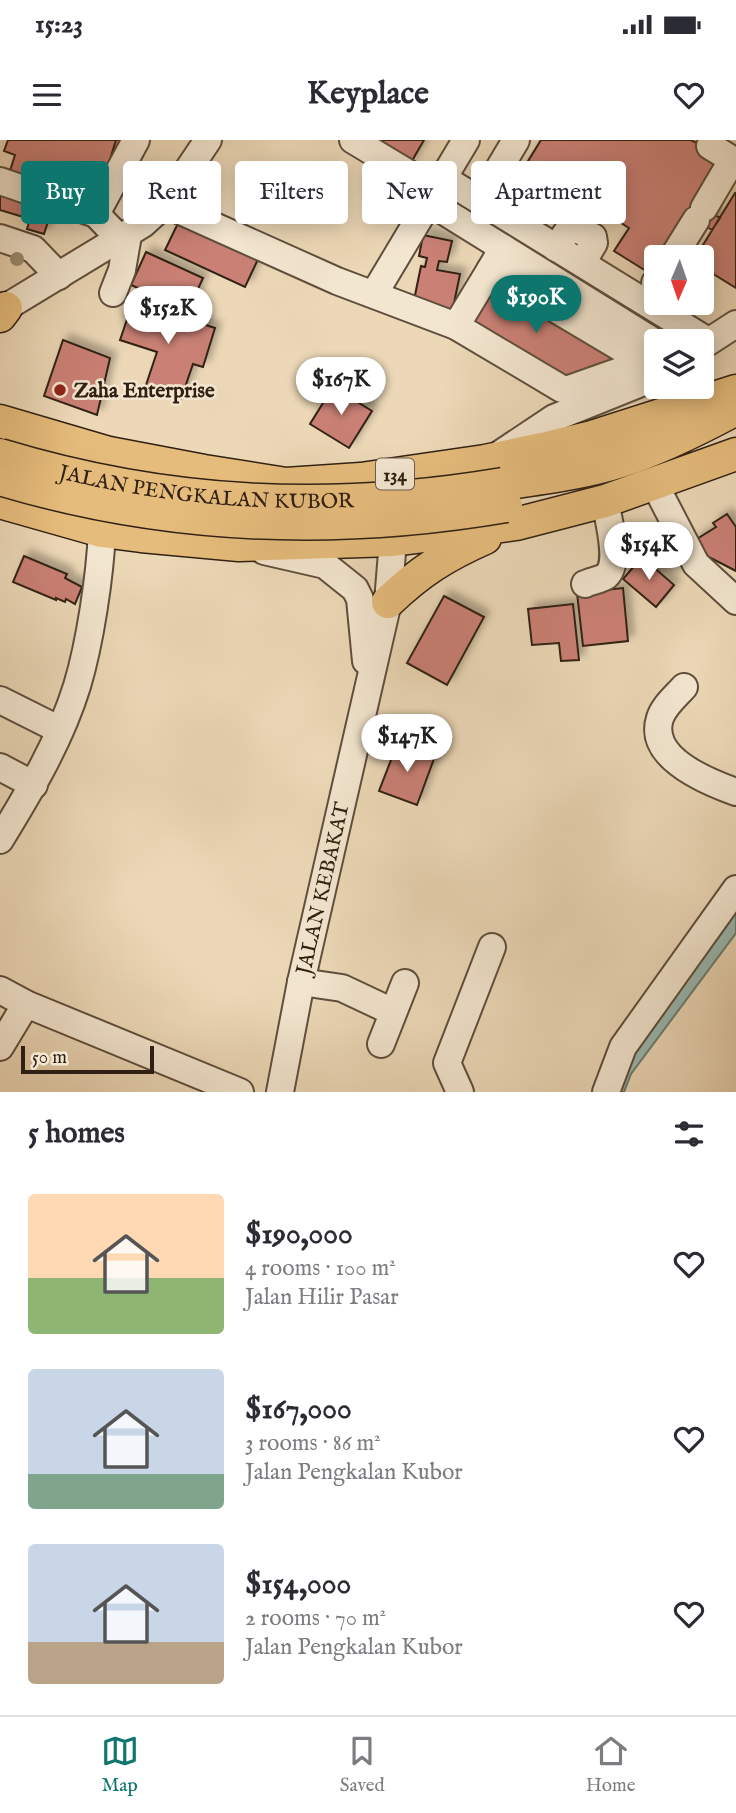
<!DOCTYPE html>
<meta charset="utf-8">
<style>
:root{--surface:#fff;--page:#f2f2f3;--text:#2b2b33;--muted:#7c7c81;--line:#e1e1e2;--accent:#0f766e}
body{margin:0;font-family:"IM FELL English",serif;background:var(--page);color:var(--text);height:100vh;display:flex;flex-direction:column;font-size:26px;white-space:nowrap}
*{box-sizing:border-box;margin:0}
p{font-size:23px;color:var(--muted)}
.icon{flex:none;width:38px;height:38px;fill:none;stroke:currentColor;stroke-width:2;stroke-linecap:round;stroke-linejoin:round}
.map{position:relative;height:952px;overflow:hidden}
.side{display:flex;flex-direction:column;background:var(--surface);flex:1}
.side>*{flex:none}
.hud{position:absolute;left:21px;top:21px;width:695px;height:63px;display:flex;gap:14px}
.needle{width:46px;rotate:182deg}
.controls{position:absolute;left:644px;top:105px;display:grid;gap:14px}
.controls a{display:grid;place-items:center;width:70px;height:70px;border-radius:7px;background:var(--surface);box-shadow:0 4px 18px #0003;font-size:35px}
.scale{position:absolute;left:21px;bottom:18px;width:133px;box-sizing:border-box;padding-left:7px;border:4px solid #302013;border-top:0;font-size:19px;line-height:24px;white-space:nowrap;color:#302013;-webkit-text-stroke:5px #f3e6d0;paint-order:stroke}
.price{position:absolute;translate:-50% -60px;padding:0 16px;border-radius:24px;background:#fff;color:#222;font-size:23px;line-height:46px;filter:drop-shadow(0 2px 4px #0008)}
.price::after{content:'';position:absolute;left:50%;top:42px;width:21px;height:16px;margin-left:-10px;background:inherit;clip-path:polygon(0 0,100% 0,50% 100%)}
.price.selected{background:var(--accent);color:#fff}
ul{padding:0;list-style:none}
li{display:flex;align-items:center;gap:21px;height:175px;padding:0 28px}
li span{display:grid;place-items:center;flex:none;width:196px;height:140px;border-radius:7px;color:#555}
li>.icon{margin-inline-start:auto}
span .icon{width:84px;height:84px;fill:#fffc;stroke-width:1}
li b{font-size:30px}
h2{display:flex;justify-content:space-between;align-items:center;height:84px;padding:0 28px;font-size:30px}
.pill{padding:0 24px;border-radius:7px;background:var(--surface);box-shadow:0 4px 18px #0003;font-size:24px;line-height:63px}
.pill.selected{background:var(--accent);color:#fff}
.status{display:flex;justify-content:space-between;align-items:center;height:49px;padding:0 35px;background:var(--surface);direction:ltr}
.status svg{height:19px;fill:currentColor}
header{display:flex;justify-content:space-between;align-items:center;height:91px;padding:0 28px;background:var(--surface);font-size:32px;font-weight:700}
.dock{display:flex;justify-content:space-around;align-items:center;height:98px;border-top:2px solid var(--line);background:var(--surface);font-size:19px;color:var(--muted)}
.dock a{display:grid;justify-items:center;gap:4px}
.dock .selected{color:var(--accent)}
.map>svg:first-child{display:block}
</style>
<div class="status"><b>15:23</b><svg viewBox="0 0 49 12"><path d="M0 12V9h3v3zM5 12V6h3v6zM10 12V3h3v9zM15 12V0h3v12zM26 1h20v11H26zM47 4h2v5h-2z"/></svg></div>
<header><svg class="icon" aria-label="menu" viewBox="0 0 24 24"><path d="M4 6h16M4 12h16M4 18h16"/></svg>Keyplace<svg class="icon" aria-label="heart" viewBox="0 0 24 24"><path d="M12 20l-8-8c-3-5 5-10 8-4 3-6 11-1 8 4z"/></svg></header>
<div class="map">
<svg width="736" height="952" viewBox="0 0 736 952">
<defs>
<filter id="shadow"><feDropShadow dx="6" dy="-6" stdDeviation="3.5" flood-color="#0004"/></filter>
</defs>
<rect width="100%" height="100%" fill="#ecd8b7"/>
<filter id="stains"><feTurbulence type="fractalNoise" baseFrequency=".00286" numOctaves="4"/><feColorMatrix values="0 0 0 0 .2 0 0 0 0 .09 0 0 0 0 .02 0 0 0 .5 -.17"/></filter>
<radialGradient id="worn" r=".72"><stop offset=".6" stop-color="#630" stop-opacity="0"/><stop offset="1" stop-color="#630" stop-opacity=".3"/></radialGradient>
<!-- water -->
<path fill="#99b9b2" stroke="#6f7c72" stroke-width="2" d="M736,773V793L631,934L624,952H612L620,930Z"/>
<!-- building -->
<path fill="#ca8075" stroke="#302013" stroke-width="2" filter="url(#shadow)" d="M8,0H116L103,42L93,39L87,58L9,34L15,15L4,11Z
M116,0H124L110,22Z
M367,0H424L409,26Z
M541,0H691L726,21L666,117H656V133L654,136L614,111L629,88L566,49L551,72L512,47Z
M0,49L53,66L44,94L27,89L30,79L0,70Z
M735,53H736V148L702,127V117H698V113Z
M698,65L720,78L712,90L691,77Z
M181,77L260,115L245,147L165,110Z
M423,95L452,101L447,122L439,121L437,130L460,134L452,173L413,165L421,126L425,127L427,118L419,116Z
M146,112L203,138L188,171L131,145Z
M495,142L616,220L565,240L469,183Z
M133,162L215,188L203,227L193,224L181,259L145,248L157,212L120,200Z
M63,200L110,218L97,275L44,256Z
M333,247L372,271L349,308L310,284Z
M727,374L736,387V431L699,412L692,402L716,387L713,383Z
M24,416L67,434L65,438L82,447L75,464L66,459L65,462L56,458V460L13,442Z
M642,417L674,445L656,467L623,439Z
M623,448L628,501L583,506L577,453Z
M444,456L484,477L447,545L407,523Z
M573,464L579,520L561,521L559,503L532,505L528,469Z
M398,602L435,616L417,665L379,651Z"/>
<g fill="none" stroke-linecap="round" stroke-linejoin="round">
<!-- minor casing -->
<g stroke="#5f4e3c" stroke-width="30">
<g id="minor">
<path d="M353,0L436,50"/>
<path d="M500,27L516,0"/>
<path d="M443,38L708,201"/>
<path d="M0,41L96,74L121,100"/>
<path d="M429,62L656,203"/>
<path d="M165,64L337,141L456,186L562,249H569L637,225L648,216L656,203"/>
<path d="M704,68L731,22L728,17L710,6"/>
<path d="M96,74L136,0"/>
<path d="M0,98L33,109L59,136"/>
<path d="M503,108L490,130L643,221"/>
<path d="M556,108L571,86L593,97L594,103L582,123"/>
<path d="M673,117L696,80"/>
<path d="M655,143L656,142"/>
<path d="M113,153L122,130L128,95"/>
<path d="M374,154L466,0"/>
<path d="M0,171L143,84L165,64L208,0"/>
<path d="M456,186L490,130"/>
<path d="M702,206L736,184"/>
<path d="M497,316L554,278L656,237"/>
<path d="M654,343L696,424L736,461"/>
<path d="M264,411L325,425L355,449L360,459L366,521"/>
<path d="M585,444C591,441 600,440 606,436C621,424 608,378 605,361"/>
<path d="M684,547C675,557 664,566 660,578C647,618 708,642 736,652"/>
<path d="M0,560L60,590"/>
<path d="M0,627L34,645"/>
<path d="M0,700C30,651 60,601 77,546C90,503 100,436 102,391"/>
<path d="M301,842L342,848L393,872"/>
<path d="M0,850L26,864L240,952"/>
<path d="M381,904L405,843"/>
<path d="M0,907L26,864"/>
<path id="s1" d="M280,952L301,842L388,462L393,400L389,382"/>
<path d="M460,952L447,923L492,807"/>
<path d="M606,952L623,907L736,749"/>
</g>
</g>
<!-- major casing -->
<g stroke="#302013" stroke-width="35">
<path id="major" d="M0,176L6,168
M0,281L109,313L204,331L286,344L361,339L485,321L542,309L592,297L736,251
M503,344C542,338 584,333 621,321C661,308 699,289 736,269
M0,362L102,391L141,396L239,405L393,400L516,384L605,361L736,314
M388,462C419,432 446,415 485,398"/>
</g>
<!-- minor -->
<use href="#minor" stroke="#f3e6d0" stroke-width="26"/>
<!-- major -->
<use href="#major" stroke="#e6bc7c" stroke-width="32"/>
<!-- major-bridge casing -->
<g stroke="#302013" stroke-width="35" stroke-linecap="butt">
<g id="major-bridge">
<path id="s2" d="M0,315C168,366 330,373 503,344"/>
<path d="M0,339C166,389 336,395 506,366"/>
</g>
</g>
<!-- major-bridge -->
<use href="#major-bridge" stroke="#e6bc7c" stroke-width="32"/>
</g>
<!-- trees -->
<circle fill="#9c8d70" cx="17" cy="119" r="7"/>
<!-- markers -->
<circle fill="#8f2418" stroke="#f3e6d0" stroke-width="2.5" cx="60" cy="250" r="7"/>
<g text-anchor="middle" stroke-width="5" stroke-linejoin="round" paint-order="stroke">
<!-- shield labels -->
<rect fill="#f3e6d0" stroke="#6a5b4c" stroke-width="2" x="376" y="318.5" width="38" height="31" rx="5"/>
<g font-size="19" font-weight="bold" fill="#302013">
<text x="395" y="341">134</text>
</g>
<!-- poi labels -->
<g font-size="21" font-weight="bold" fill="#302013" stroke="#f3e6d0" text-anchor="start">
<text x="74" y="257">Zaha Enterprise</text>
</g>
<!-- street labels -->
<g font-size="21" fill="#302013" stroke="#f3e6d0">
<text dy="7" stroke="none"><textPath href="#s2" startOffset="210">JALAN PENGKALAN KUBOR</textPath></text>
<text dy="7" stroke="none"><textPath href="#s1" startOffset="208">JALAN KEBAKAT</textPath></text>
</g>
</g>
<rect width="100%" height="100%" filter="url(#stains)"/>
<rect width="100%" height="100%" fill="url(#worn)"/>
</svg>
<div class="controls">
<a><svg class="needle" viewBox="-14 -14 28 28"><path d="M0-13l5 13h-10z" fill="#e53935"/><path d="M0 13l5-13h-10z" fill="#7c7c81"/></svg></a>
<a><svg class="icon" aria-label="layers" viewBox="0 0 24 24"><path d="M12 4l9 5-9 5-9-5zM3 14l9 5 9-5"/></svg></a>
</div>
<div class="scale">50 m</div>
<b class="price selected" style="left:536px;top:195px">$190K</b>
<b class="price" style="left:168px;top:206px">$152K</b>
<b class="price" style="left:341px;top:277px">$167K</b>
<b class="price" style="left:649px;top:442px">$154K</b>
<b class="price" style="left:407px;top:634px">$147K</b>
<div class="hud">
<a class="pill selected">Buy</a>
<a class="pill">Rent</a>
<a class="pill">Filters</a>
<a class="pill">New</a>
<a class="pill">Apartment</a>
</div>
</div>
<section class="side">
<h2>5 homes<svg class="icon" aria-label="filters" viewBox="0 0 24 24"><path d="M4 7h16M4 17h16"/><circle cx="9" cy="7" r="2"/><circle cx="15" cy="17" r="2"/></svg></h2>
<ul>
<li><span style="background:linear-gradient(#ffd9b3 60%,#8fb573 0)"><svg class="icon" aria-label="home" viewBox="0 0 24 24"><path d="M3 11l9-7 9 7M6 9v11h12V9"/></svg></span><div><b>$190,000</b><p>4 rooms · 100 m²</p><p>Jalan Hilir Pasar</p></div><svg class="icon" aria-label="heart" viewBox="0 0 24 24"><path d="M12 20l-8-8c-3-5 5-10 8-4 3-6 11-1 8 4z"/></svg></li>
<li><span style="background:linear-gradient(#c9d6e8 75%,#7fa58c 0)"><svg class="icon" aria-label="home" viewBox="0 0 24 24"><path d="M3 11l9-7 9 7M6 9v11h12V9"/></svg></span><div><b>$167,000</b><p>3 rooms · 86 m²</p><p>Jalan Pengkalan Kubor</p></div><svg class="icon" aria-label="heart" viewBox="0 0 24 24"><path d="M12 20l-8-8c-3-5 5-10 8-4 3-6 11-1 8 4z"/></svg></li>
<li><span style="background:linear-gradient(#c9d6e8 70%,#b9a48a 0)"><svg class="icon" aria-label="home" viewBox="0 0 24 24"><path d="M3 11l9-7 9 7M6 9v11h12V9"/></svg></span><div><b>$154,000</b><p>2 rooms · 70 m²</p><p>Jalan Pengkalan Kubor</p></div><svg class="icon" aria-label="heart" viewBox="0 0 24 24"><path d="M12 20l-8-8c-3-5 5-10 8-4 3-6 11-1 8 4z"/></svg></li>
</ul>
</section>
<nav class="dock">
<a class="selected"><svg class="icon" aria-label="map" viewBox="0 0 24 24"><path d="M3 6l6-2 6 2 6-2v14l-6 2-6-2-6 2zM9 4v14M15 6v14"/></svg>Map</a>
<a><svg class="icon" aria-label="saved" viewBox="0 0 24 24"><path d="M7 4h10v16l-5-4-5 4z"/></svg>Saved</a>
<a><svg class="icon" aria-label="home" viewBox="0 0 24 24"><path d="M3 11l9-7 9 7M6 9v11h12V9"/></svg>Home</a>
</nav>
